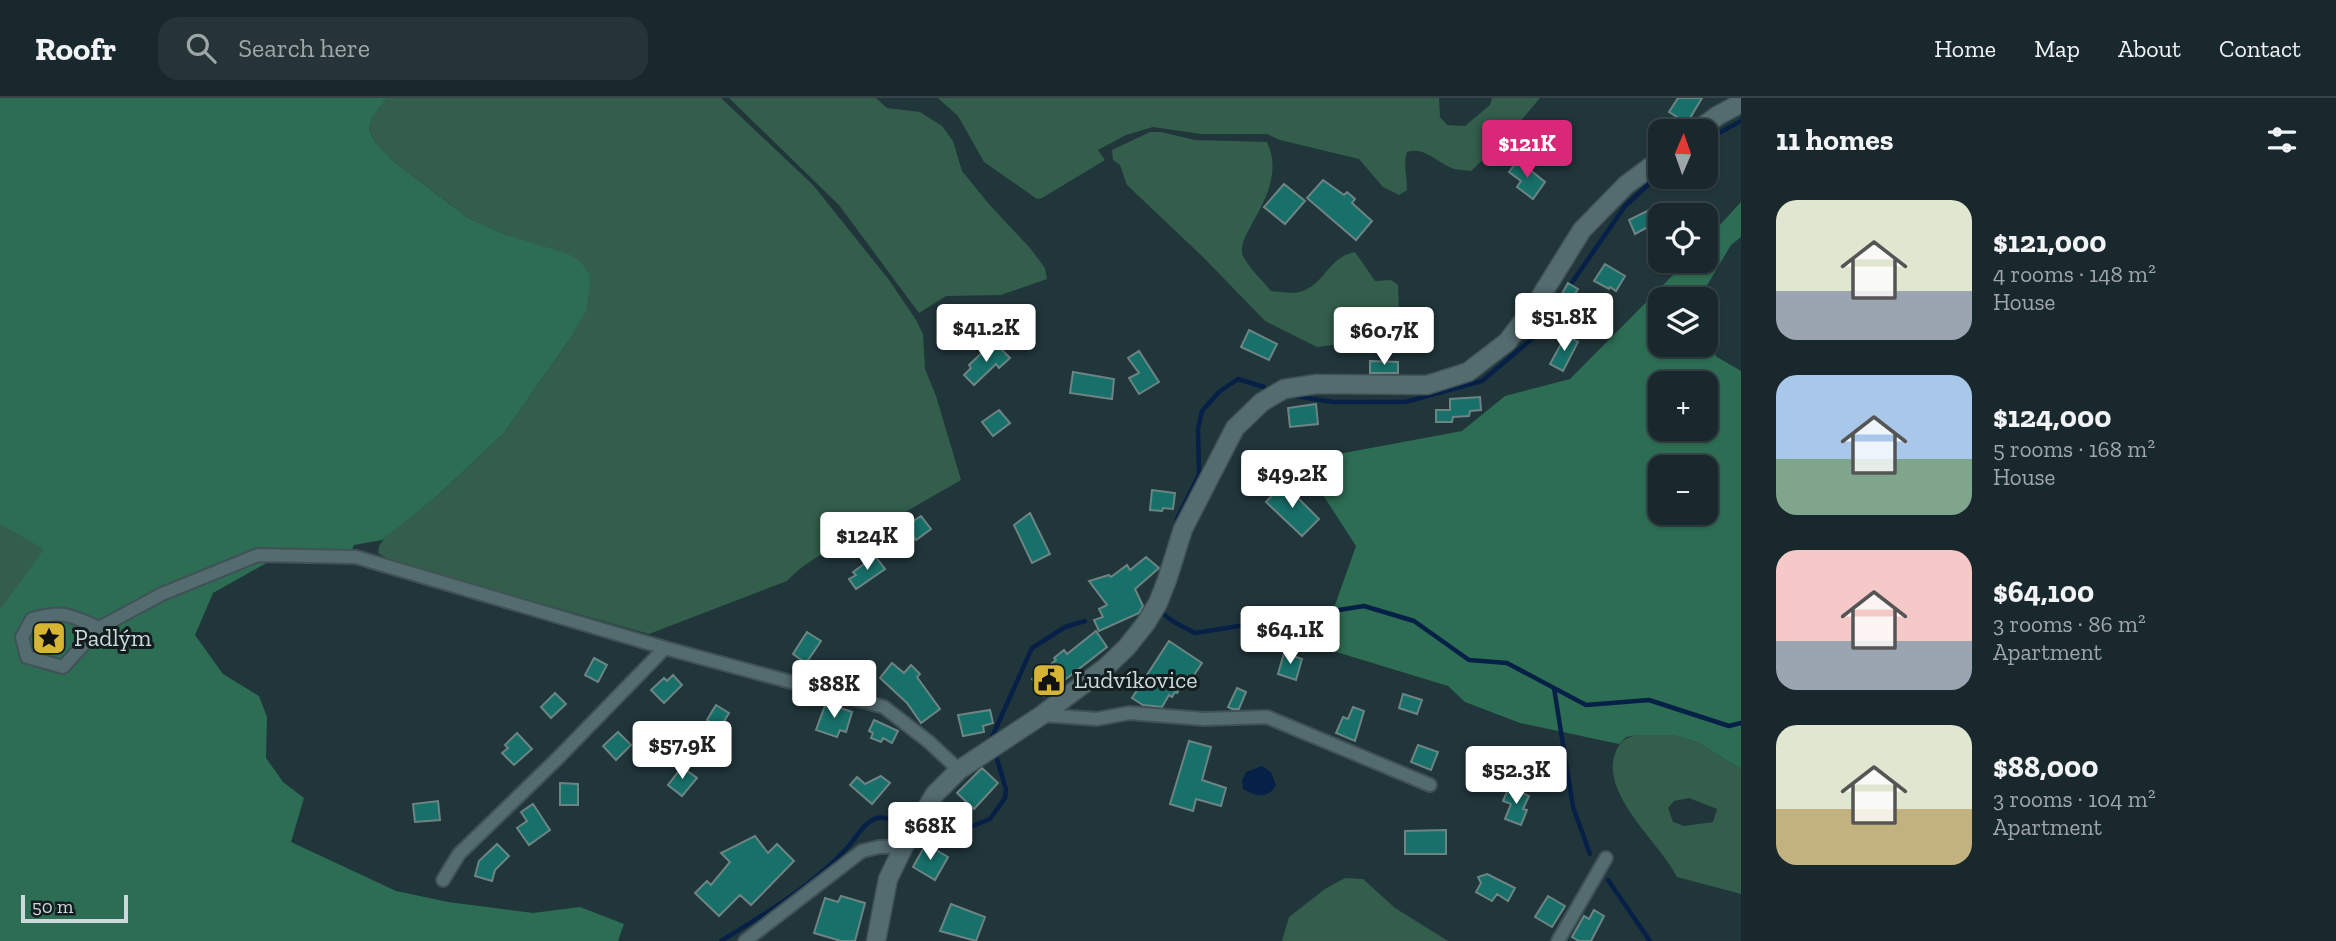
<!DOCTYPE html>
<meta charset="utf-8">
<style>
:root{--surface:#19282c;--page:#263438;--text:#f1f3f6;--muted:#9fa6a9;--line:#374448;--accent:#db2777}
body{margin:0;font-family:"Zilla Slab",serif;background:var(--page);color:var(--text);height:100vh;display:flex;flex-direction:column;font-size:26px;white-space:nowrap}
*{box-sizing:border-box;margin:0}
p{font-size:23px;color:var(--muted)}
.icon{flex:none;width:38px;height:38px;fill:none;stroke:currentColor;stroke-width:2;stroke-linecap:round;stroke-linejoin:round}
.map{position:relative;flex:1;overflow:hidden}
.drawer{display:flex;flex-direction:column;background:var(--surface);width:595px}
.drawer>*{flex:none}
.needle{width:46px;rotate:2deg}
.tools{position:absolute;left:1648px;top:21px;display:grid;gap:14px}
.tools a{display:grid;place-items:center;width:70px;height:70px;border-radius:14px;background:var(--surface);box-shadow:0 2px 5px #0004,0 0 0 2px var(--line);font-size:35px}
.scale{position:absolute;left:21px;bottom:18px;width:107px;box-sizing:border-box;padding-left:7px;border:4px solid #ccd9db;border-top:0;font-size:19px;line-height:24px;white-space:nowrap;color:#ccd9db;-webkit-text-stroke:5px #131c1e;paint-order:stroke}
.price{position:absolute;translate:-50% -60px;padding:0 16px;border-radius:7px;background:#fff;color:#222;font-size:23px;line-height:46px;filter:drop-shadow(0 2px 4px #0008)}
.price::after{content:'';position:absolute;left:50%;top:42px;width:21px;height:16px;margin-left:-10px;background:inherit;clip-path:polygon(0 0,100% 0,50% 100%)}
.price.current{background:var(--accent);color:#fff}
ul{padding:0;list-style:none}
li{display:flex;align-items:center;gap:21px;height:175px;padding:0 35px}
li span{display:grid;place-items:center;flex:none;width:196px;height:140px;border-radius:21px;color:#555}
li>.icon{margin-inline-start:auto}
span .icon{width:84px;height:84px;fill:#fffc;stroke-width:1}
li b{font-size:30px}
h2{display:flex;justify-content:space-between;align-items:center;height:84px;padding:0 35px;font-size:30px}
header{display:flex;align-items:center;gap:42px;box-sizing:border-box;height:98px;padding:0 35px;background:var(--surface);border-bottom:2px solid var(--line)}
header strong{font-size:33px}
nav{display:flex;gap:38px;margin-inline-start:auto;font-size:24px}
.search{width:490px;height:63px;background:var(--page);display:flex;align-items:center;gap:18px;box-sizing:border-box;padding:0 24px;border-radius:21px;color:var(--muted);font-size:26px}
main{display:flex;flex:1;min-height:0}
.map>svg:first-child{display:block}
</style>
<header>
<strong>Roofr</strong>
<div class="search"><svg class="icon" aria-label="search" viewBox="0 0 24 24"><circle cx="10" cy="10" r="6"/><path d="M15 15l6 6"/></svg>Search here</div>
<nav><a>Home</a><a>Map</a><a>About</a><a>Contact</a></nav>
</header>
<main>
<div class="map">
<svg width="1741" height="843" viewBox="0 0 1741 843">
<rect width="100%" height="100%" fill="#21363b"/>
<!-- green -->
<path fill="#335e4b" fill-rule="evenodd" d="M387,0H721L813,87L889,182L916,222L923,236L925,271L936,298L961,382C931,399 901,417 871,433C838,450 814,455 787,483L649,536L391,463L378,455L379,448L388,435L438,397L504,335L569,242L506,137L468,120L394,64L375,44L369,32L372,18Z
M729,0H876L887,10L920,14L942,28L953,43L962,73L988,105L1030,150L1045,170L1047,181L1001,197L946,198L919,215L839,107Z
M938,0H1439L1440,19L1447,27L1465,28L1490,7L1492,0H1540L1509,37L1471,73C1465,72 1459,72 1454,71C1437,65 1425,48 1407,54C1403,66 1407,79 1407,92L1399,97L1383,89L1359,61L1280,42L1267,36H1201L1153,29L1126,37L1098,52L1105,62L1042,100L1037,101L984,64L958,18Z
M1150,34H1161L1195,42L1267,44C1290,93 1233,136 1243,158C1249,170 1262,182 1271,193C1281,194 1296,197 1305,192C1326,183 1329,159 1355,154L1375,183L1391,182L1398,187L1399,215L1388,223L1382,235L1355,244L1317,249L1265,223L1204,160L1127,87L1120,67L1113,62L1112,52Z
M0,421L45,451L0,516Z
M1638,637H1674L1697,644L1741,671V796L1677,779C1659,743 1596,694 1617,651C1622,641 1628,639 1638,637ZM1689,700L1717,711L1713,724L1684,728L1673,724L1668,710L1674,703Z
M1345,780L1363,781L1395,810L1448,843H1282L1289,819L1325,791Z"/>
<!-- forest -->
<path fill="#2d6d53" fill-rule="evenodd" d="M0,0H387L372,19L369,32L375,44L394,64L468,120L506,137L568,156L580,163L589,176L590,187L586,213L569,242L504,335L438,397L382,442L354,447L347,464L270,463L213,495L195,537L223,576L259,598L267,619L266,660L283,684L304,700L291,744L396,793L448,804L533,815L580,809L624,826L618,843H0V512L44,451L0,426Z
M1741,104V139L1731,147L1699,201H1661V247H1706V243L1717,259L1741,273V671L1697,644L1674,637H1638L1626,639L1619,646L1520,625L1465,604L1448,588L1320,549L1356,448L1301,363L1462,333L1505,298L1570,281L1687,163H1706V142ZM1661,285H1706V331H1661ZM1661,369H1706V415H1661Z"/>
<!-- water -->
<path fill="#062047" d="M1262,668L1271,674L1276,687C1268,702 1255,698 1243,691L1242,682L1246,674Z"/>
<g fill="none" stroke-linecap="round" stroke-linejoin="round">
<!-- stream -->
<path stroke="#062047" stroke-width="4.5" d="M1706,42L1741,23
M1571,186L1625,108L1661,75
M1295,298L1333,304H1405L1482,283L1534,239L1561,201
M1177,421L1199,377L1198,331L1202,313L1219,294L1238,281L1264,289
M1158,512L1174,524L1195,535L1364,508L1414,523L1469,562L1507,565L1586,607L1649,602L1729,628L1741,625
M1554,590L1573,709L1590,756
M992,639L1032,550L1065,529L1085,523
M925,731L960,733L990,721L1005,700L1006,691L996,658
M1608,782L1650,843
M721,843C765,816 812,788 847,750C856,740 864,724 877,720C886,718 895,723 903,726"/>
</g>
<!-- building -->
<path fill="#18706a" stroke="#6c8482" stroke-width="2" d="M1678,0H1702L1687,25L1669,14Z
M1518,62L1545,84L1533,101L1517,89L1521,83L1509,74Z
M1323,82L1344,97L1347,94L1355,101L1352,105L1372,123L1356,142L1307,100Z
M1284,86L1305,103L1285,126L1264,109Z
M1651,111L1657,124L1635,136L1629,122Z
M1605,166L1625,178L1616,193L1610,189L1609,191L1594,183Z
M1568,185L1578,191L1569,205L1560,199Z
M1249,232L1277,246L1269,262L1241,249Z
M1566,237L1578,244L1563,273L1550,266Z
M989,248L1001,251L1010,260L999,270L996,266L974,287L964,277L971,270L969,267Z
M1139,253L1159,284L1139,296L1129,280L1139,275L1128,260Z
M1370,263L1398,264V275H1370Z
M1073,274L1114,281L1112,301L1070,295Z
M1480,299L1481,312L1470,313L1469,318L1453,319L1452,324H1436V312H1450V301Z
M1316,306L1318,326L1290,329L1288,310Z
M999,312L1010,325L993,338L982,324Z
M1283,385L1319,421L1302,438L1266,404Z
M1152,392L1175,395L1173,411L1163,410L1162,413L1150,412Z
M1030,415L1050,456L1032,465L1014,427Z
M921,418L931,431L916,442L906,428Z
M875,458L885,471L856,491L849,481L856,477L853,474Z
M1146,459L1159,470L1135,491L1143,508L1139,515L1099,533L1094,522L1103,519L1099,511L1107,507L1089,483L1109,477L1111,479L1127,467L1130,472Z
M1096,533L1107,549L1044,598L1032,581L1056,562L1054,560L1064,552L1067,556Z
M807,534L821,543L806,565L793,556Z
M1169,543L1202,565L1192,580L1188,578L1177,595L1175,594L1172,599L1169,597L1162,609L1143,607L1132,600Z
M1284,555L1302,561L1296,582L1278,576Z
M594,560L607,567L598,584L585,577Z
M892,565L904,575L911,567L920,576L917,579L940,611L921,625L907,605L880,580Z
M673,577L682,587L664,605L651,592L664,580L667,583Z
M1237,590L1246,594L1239,611H1232L1228,609Z
M555,595L566,606L551,620L541,609Z
M1403,596L1422,602L1417,616L1399,610Z
M826,605L852,614L846,634L840,632L837,639L816,632Z
M716,607L729,615L720,630L707,622Z
M1353,609L1364,613L1355,643L1336,635L1343,619L1348,621Z
M990,612L993,625L983,628L984,634L963,638L958,617Z
M874,622L898,633L892,645L883,640L881,644L871,640L873,635L869,633Z
M618,634L631,647L616,662L603,648Z
M517,635L532,651L514,667L502,655L508,650L505,647Z
M1189,643L1211,649L1202,682L1226,690L1221,708L1196,701L1193,713L1170,706Z
M1418,647L1438,654L1431,672L1411,664Z
M682,669L697,680L682,698L668,687Z
M982,670L998,685L974,711L957,695Z
M881,678L890,685L872,706L850,687L857,679L865,686Z
M560,685L578,686V707H560Z
M1509,689L1529,698L1523,711L1527,712L1521,727L1505,721L1511,706L1503,703Z
M438,703L440,722L415,724L413,706Z
M533,706L550,732L529,747L517,730L527,723L521,714Z
M1446,732V756H1405V733Z
M755,738L768,755L777,746L794,763L751,807L740,797L719,818L695,795L707,783L711,787L730,764L721,755Z
M497,746L509,758L495,772L492,783L475,778L479,763Z
M926,746L948,759L935,782L913,769Z
M1487,776L1515,790L1508,803L1497,796L1492,803L1476,794L1481,785L1478,779Z
M841,798L865,805L855,843H841L814,835L825,800L838,804Z
M1548,798L1565,808L1552,829L1535,819Z
M951,806L985,819L976,843L940,833Z
M1594,812L1604,818L1591,843H1579L1572,839L1584,818L1589,821Z"/>
<g fill="none" stroke-linecap="round" stroke-linejoin="round">
<!-- street casing -->
<g stroke="#405256" stroke-width="16">
<path id="street" d="M99,530C70,517 64,512 32,521L22,539L27,559L63,569L99,530L162,496L258,457L356,459L665,550L884,609L929,644L959,672
M1042,617L1097,621L1129,615L1204,621L1267,619L1430,687
M443,782L459,756L557,661L665,550
M745,843L862,753L879,749L904,748
M1558,843L1606,760"/>
</g>
<!-- secondary casing -->
<g stroke="#405256" stroke-width="21">
<path id="secondary" d="M1697,33L1717,18L1741,5
M876,843L888,781L904,748L935,696L959,672L1042,617L1105,570L1127,549L1146,525L1158,505L1167,482L1183,431L1235,330L1262,304L1284,291L1317,286L1427,287L1468,274L1507,244L1536,206L1582,132L1626,87L1661,61"/>
</g>
<!-- street -->
<use href="#street" stroke="#546b6f" stroke-width="12"/>
<!-- secondary -->
<use href="#secondary" stroke="#546b6f" stroke-width="18"/>
</g>
<!-- icons -->
<defs>
<g id="sight-square" transform="scale(1.75)"><rect x="-9" y="-9" width="18" height="18" rx="4" fill="#d6b534" stroke="#131c1e"/><path d="M0-6L1.8-2.2L6-1.7L2.9 1.2L3.7 5.4L0 3.3L-3.7 5.4L-2.9 1.2L-6-1.7L-1.8-2.2Z" fill="#111"/></g>
<g id="civic-square" transform="scale(1.75)"><rect x="-9" y="-9" width="18" height="18" rx="4" fill="#d6b534" stroke="#131c1e"/><path d="M-.6-6.5H3V-4.5H.6V-3L4-1V1h2V6H-6V1h2V-1L-.6-3ZM-1.2 2.5V6h2.4V2.5Z" fill="#111"/></g>
</defs>
<g fill-rule="evenodd">
<use href="#sight-square" x="49" y="540"/>
<use href="#civic-square" x="1049" y="582"/>
</g>
<g text-anchor="middle" stroke-width="6" stroke-linejoin="round" paint-order="stroke">
<!-- poi labels -->
<g font-size="24" fill="#ccd9db" stroke="#131c1e" text-anchor="start">
<text x="74" y="548">Padlým</text>
<text x="1074" y="590">Ludvíkovice</text>
</g>
</g>
</svg>
<div class="tools">
<a><svg class="needle" viewBox="-14 -14 28 28"><path d="M0-13l5 13h-10z" fill="#e53935"/><path d="M0 13l5-13h-10z" fill="#9fa6a9"/></svg></a>
<a><svg class="icon" aria-label="locate" viewBox="0 0 24 24"><circle cx="12" cy="12" r="6"/><path d="M12 2v4M12 18v4M2 12h4M18 12h4"/></svg></a>
<a><svg class="icon" aria-label="layers" viewBox="0 0 24 24"><path d="M12 4l9 5-9 5-9-5zM3 14l9 5 9-5"/></svg></a>
<a>+</a>
<a>−</a>
</div>
<div class="scale">50 m</div>
<b class="price current" style="left:1527px;top:82px">$121K</b>
<b class="price" style="left:1564px;top:255px">$51.8K</b>
<b class="price" style="left:986px;top:266px">$41.2K</b>
<b class="price" style="left:1384px;top:269px">$60.7K</b>
<b class="price" style="left:1292px;top:412px">$49.2K</b>
<b class="price" style="left:867px;top:474px">$124K</b>
<b class="price" style="left:1290px;top:568px">$64.1K</b>
<b class="price" style="left:834px;top:622px">$88K</b>
<b class="price" style="left:682px;top:683px">$57.9K</b>
<b class="price" style="left:1516px;top:708px">$52.3K</b>
<b class="price" style="left:930px;top:764px">$68K</b>
</div>
<section class="drawer">
<h2>11 homes<svg class="icon" aria-label="filters" viewBox="0 0 24 24"><path d="M4 7h16M4 17h16"/><circle cx="9" cy="7" r="2"/><circle cx="15" cy="17" r="2"/></svg></h2>
<ul>
<li><span style="background:linear-gradient(#dfe7d0 65%,#9aa5b1 0)"><svg class="icon" aria-label="home" viewBox="0 0 24 24"><path d="M3 11l9-7 9 7M6 9v11h12V9"/></svg></span><div><b>$121,000</b><p>4 rooms · 148 m²</p><p>House</p></div></li>
<li><span style="background:linear-gradient(#a9c7e8 60%,#7fa58c 0)"><svg class="icon" aria-label="home" viewBox="0 0 24 24"><path d="M3 11l9-7 9 7M6 9v11h12V9"/></svg></span><div><b>$124,000</b><p>5 rooms · 168 m²</p><p>House</p></div></li>
<li><span style="background:linear-gradient(#f6c9c9 65%,#9aa5b1 0)"><svg class="icon" aria-label="home" viewBox="0 0 24 24"><path d="M3 11l9-7 9 7M6 9v11h12V9"/></svg></span><div><b>$64,100</b><p>3 rooms · 86 m²</p><p>Apartment</p></div></li>
<li><span style="background:linear-gradient(#dfe7d0 60%,#c2b280 0)"><svg class="icon" aria-label="home" viewBox="0 0 24 24"><path d="M3 11l9-7 9 7M6 9v11h12V9"/></svg></span><div><b>$88,000</b><p>3 rooms · 104 m²</p><p>Apartment</p></div></li>
</ul>
</section>
</main>
